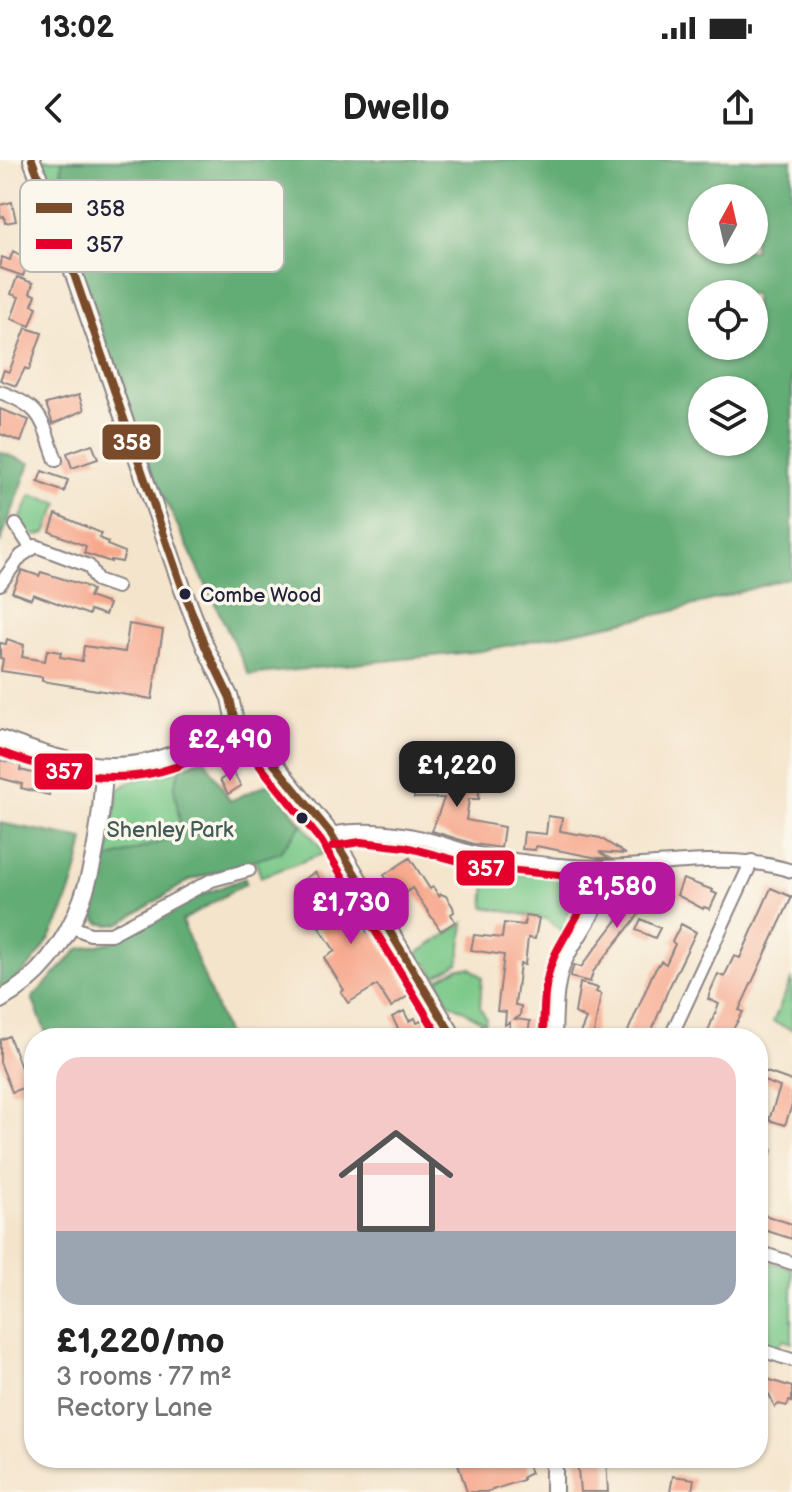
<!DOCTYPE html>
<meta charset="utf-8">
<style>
:root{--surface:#fff;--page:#f2f2f2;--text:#222;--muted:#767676;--line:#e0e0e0;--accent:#b5179e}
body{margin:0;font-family:"Balsamiq Sans",sans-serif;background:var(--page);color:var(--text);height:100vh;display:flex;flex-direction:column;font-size:30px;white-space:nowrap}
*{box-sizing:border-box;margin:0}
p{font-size:26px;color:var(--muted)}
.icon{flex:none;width:44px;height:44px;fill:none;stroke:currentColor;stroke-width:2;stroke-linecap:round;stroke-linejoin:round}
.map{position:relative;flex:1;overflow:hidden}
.panel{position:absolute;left:24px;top:868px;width:744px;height:440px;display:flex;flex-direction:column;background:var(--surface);border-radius:32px;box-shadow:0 2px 6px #0004}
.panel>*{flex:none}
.needle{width:52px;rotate:8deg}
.buttons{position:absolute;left:688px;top:24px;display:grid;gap:16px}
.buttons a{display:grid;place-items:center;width:80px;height:80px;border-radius:50%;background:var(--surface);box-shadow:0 2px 6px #0004;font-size:40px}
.price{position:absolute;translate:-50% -68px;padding:0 18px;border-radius:16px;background:var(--accent);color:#fff;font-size:26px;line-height:52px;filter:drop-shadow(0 2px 4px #0008)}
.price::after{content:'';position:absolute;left:50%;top:48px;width:24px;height:18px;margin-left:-12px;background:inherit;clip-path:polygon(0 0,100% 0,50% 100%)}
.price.current{background:#222;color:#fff}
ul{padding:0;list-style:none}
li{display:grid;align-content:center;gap:16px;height:424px;padding:0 32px}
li+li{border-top:2px solid var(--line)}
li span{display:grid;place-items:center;height:248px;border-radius:24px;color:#555}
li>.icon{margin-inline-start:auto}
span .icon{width:144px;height:144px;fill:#fffc;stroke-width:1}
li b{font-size:34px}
.status{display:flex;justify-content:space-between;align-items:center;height:56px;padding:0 40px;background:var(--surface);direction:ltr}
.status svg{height:22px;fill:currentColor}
header{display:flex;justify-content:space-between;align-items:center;height:104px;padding:0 32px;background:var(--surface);font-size:36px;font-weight:700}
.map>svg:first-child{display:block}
</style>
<div class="status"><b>13:02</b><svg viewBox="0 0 49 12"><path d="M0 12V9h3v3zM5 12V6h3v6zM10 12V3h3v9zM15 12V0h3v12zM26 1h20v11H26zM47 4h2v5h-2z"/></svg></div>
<header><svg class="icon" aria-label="back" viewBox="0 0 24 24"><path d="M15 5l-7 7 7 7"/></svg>Dwello<svg class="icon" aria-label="share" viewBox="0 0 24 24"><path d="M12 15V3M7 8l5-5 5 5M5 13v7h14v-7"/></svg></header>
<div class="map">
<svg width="792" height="1332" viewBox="0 0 792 1332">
<rect width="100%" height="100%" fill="#fbf7ec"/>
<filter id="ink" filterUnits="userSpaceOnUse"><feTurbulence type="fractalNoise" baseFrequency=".0125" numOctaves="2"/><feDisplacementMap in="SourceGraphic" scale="16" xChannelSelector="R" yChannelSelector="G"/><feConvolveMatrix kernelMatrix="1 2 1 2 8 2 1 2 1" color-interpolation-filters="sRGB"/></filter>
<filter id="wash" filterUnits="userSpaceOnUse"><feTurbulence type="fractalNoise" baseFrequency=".006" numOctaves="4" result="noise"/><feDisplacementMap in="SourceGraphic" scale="32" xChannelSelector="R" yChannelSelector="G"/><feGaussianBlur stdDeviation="1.8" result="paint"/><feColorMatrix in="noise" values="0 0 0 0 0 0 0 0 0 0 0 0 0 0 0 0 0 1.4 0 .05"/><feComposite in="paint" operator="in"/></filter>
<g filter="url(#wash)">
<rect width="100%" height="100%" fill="#f4e4cb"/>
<!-- green -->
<path fill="#78c787" stroke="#4d7461" stroke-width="2" d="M41,0H62L61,53Z
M31,335L59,343L46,373C32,379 28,371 20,360Z
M204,598L230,641L270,623L325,693L261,717L255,700L190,720L120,763L111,765L99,763L91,752L108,699L118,630L131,621L169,613Z
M487,710L529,715L536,710C596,717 604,720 571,776L567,775L546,759L484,747Z
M464,763L459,803L436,816L428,804L420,801L416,794Z
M459,808H471L482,817L480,847L486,858L485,863L447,841L438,819Z
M792,818V870L773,862Z
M766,1101L792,1108V1183L783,1180L775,1189L758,1184V1147L765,1125L758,1123V1106Z"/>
<!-- forest -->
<path fill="#62ac74" stroke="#426758" stroke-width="2" fill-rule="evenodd" d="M62,0H792V417L670,452L481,491L249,515L150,308L61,53ZM702,38H754V90H702ZM702,134H754V186H702ZM702,230H754V282H702Z
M0,292L30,303L0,384Z
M204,598L230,641L270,623L302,665L279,693L190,720L121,763L111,765L99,763L91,752L108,699L182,675L174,628L180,608Z
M0,663L84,679C74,733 51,801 0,830Z
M245,718L246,723L182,761L228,878H48L32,838L79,789L112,782L201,735Z"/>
<g id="blocks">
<!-- building -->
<path fill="#f7a98e" d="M12,42L16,61L5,63L4,56L0,57V45Z
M13,91L29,100L23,116L0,108L2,97L10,100Z
M17,117L33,123L30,133L36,135L32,145L37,147L30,166L11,159L19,137L11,134Z
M26,168L42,173L29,210L25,208L16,226L0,220L4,210L9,212Z
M79,235L84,250L53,264L46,244Z
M0,249L29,260L21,282L0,274Z
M92,284L98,299L72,308L67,293Z
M42,311L68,320L64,332L38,322Z
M56,354L101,373L99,378L108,382L107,385L125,392L122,402L111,400V402L84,393L86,386L50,372Z
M22,410L39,416L41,412L83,425L92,430L89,437L109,444L105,455L90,450L89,455L33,434L31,439L12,432Z
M129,464L163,470L152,539L42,521V517L1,511L3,499L0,498V483L6,484L7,479L24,485L22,497L45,501L47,490L61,492L60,497L82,501L84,486L125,492Z
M0,600L21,605L20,610L53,618L49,635L21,628L22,624L0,618Z
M233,612L241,626L228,634L220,620Z
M419,612L459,613V624H479V639H469L466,660L504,667L501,688L474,684L432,671L444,638H414V624H419Z
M548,656L562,658L560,671L600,678L626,694L599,692L609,698H598L536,686L535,690L522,689L524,672L546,674Z
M410,698L430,729L433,727L439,736L441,734L446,736L453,747L454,752L451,754L455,762L441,771L412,728L398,738L384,715Z
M315,712L337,744L345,739L367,772L372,769L411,834L391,847L377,825L348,843L341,832L344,830L324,798L335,791L292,727Z
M652,713L662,717L657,727L644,748L593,812L590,822L570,817L574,805L581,807L624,751L620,748L626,738L632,741L634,738V743Z
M683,719L713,730L712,732L717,734L710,749L704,747L703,749L677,735Z
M771,728L792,737L739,850L743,852L728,878H705L719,844L708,839L710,832L718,814L724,817L734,796L740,798Z
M526,756L539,758L535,779L528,778L525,805L520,804L515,845L521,846L520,856L515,859L530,861L528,873L527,878H508L510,862L505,865L506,852L497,851L504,795L471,790L474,775L502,778L504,763L524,765Z
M641,759L660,768L655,778L636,770Z
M681,764L696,772L668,830L649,878H625L653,813L661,801L666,804L675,784L672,782Z
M580,823L598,828L596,832L601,834L593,878H578L586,859L575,853Z
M404,851L409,861L415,858L417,863L424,859L434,878H403L392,857Z
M482,866L489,878H465V876Z
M9,876L28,926L12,932L0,902V880Z
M764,911L792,921V945L785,965L769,960L780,927L761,920Z
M758,985L772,990L760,1024H758Z
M758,1053L792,1064V1079L758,1068Z
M758,1216L792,1227V1242L789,1241L787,1246L779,1244L775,1247L769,1234L758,1231Z
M456,1298H525L531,1313L523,1317V1320L486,1332H467Z
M577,1298H606L608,1332H580Z
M673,1316L694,1319L692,1332H670Z"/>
</g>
</g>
<g filter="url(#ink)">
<use href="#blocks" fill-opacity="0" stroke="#8b8383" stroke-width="2"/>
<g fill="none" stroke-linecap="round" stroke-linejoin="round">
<!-- street casing -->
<g stroke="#8b8383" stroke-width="16">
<path id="street" d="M0,232C44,248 41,259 56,300
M16,365L32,389
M0,424L21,396L36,386L89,406L97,420L117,427
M331,674C363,667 403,672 434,681C452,686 469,693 487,696C525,702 565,707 604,707C668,706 729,691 792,711
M70,766L90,774H111L212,720L249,710
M555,878C556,852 555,822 567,798C585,763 604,749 604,707
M670,878L752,701
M758,1092L792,1103
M758,1189L792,1200"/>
</g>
<!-- secondary casing -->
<g stroke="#8b8383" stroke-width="20">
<path id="secondary" d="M32,0L57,65L182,427L205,486L230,538L235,562
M235,562L252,577L331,674L454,878
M0,579C57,600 109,618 169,596C191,588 213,573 235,562
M0,840C84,793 100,696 104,608
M554,1298V1332"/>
</g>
<!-- street -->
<use href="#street" stroke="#fff" stroke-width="12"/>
<!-- secondary -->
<use href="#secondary" stroke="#fff" stroke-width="16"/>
<!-- bus-1 casing -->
<g stroke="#fbf7ec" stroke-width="14">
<path id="bus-1" d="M32,0L57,65L182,427L205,486L230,538L235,562
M235,562L252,577L331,674L454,878"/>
</g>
<!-- bus-2 casing -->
<g stroke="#fbf7ec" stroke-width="14">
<path id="bus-2" d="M227,571L243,585L321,681L440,878
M0,592C57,613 115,628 175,607C198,598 219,584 241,573
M333,686L361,682L406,687L485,708L591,718C587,748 566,770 554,797C543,822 544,851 543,878"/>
</g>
<!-- bus-1 -->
<use href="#bus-1" stroke="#7a4b2a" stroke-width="8"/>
<!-- bus-2 -->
<use href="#bus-2" stroke="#e4002b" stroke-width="8"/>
</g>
</g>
<!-- markers -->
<g fill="#22223b" stroke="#fbf7ec" stroke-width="3">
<circle cx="185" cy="434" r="7"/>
<circle cx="302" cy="658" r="7"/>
</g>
<g text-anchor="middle" stroke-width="7" stroke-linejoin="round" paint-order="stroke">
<!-- bus labels -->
<g font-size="20" fill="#22223b" stroke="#fbf7ec" text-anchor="start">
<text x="200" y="442">Combe Wood</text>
</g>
<!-- park labels -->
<g font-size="22" fill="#405c56" stroke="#fbf7ec">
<text x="170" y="677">Shenley Park</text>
</g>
</g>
<!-- legend -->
<rect x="20" y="20" width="264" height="92" rx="12" fill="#fbf7ec" stroke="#bab7b7" stroke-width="2"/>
<rect x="36" y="43" width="36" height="10" fill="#7a4b2a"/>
<rect x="36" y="79" width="36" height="10" fill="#e4002b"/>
<g font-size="22" fill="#22223b">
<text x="86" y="56">358</text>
<text x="86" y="92">357</text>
</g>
<g stroke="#fbf7ec" stroke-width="3">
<rect x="101" y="263" width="61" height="38" rx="8" fill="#7a4b2a"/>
<rect x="33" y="592" width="61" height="39" rx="8" fill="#e4002b"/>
<rect x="455" y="689" width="61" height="38" rx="8" fill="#e4002b"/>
</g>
<g font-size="22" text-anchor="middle" font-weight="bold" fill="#fff">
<text x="132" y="290">358</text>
<text x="64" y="619">357</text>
<text x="486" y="716">357</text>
</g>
</svg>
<div class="buttons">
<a><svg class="needle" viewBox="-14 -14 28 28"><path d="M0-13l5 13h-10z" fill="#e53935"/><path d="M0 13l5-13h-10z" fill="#767676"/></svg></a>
<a><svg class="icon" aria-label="locate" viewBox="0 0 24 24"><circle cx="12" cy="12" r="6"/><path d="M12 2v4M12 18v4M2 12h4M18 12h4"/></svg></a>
<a><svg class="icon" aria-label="layers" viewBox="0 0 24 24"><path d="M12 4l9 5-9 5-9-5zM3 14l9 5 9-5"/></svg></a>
</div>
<b class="price" style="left:230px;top:623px">£2,490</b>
<b class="price current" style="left:457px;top:649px">£1,220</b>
<b class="price" style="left:617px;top:770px">£1,580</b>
<b class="price" style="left:351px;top:786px">£1,730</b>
<section class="panel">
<ul>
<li><span style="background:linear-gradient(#f6c9c9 70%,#9aa5b1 0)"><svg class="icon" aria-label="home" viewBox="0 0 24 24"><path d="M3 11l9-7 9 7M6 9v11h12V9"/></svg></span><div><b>£1,220/mo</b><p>3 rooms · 77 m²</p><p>Rectory Lane</p></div></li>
</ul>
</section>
</div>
